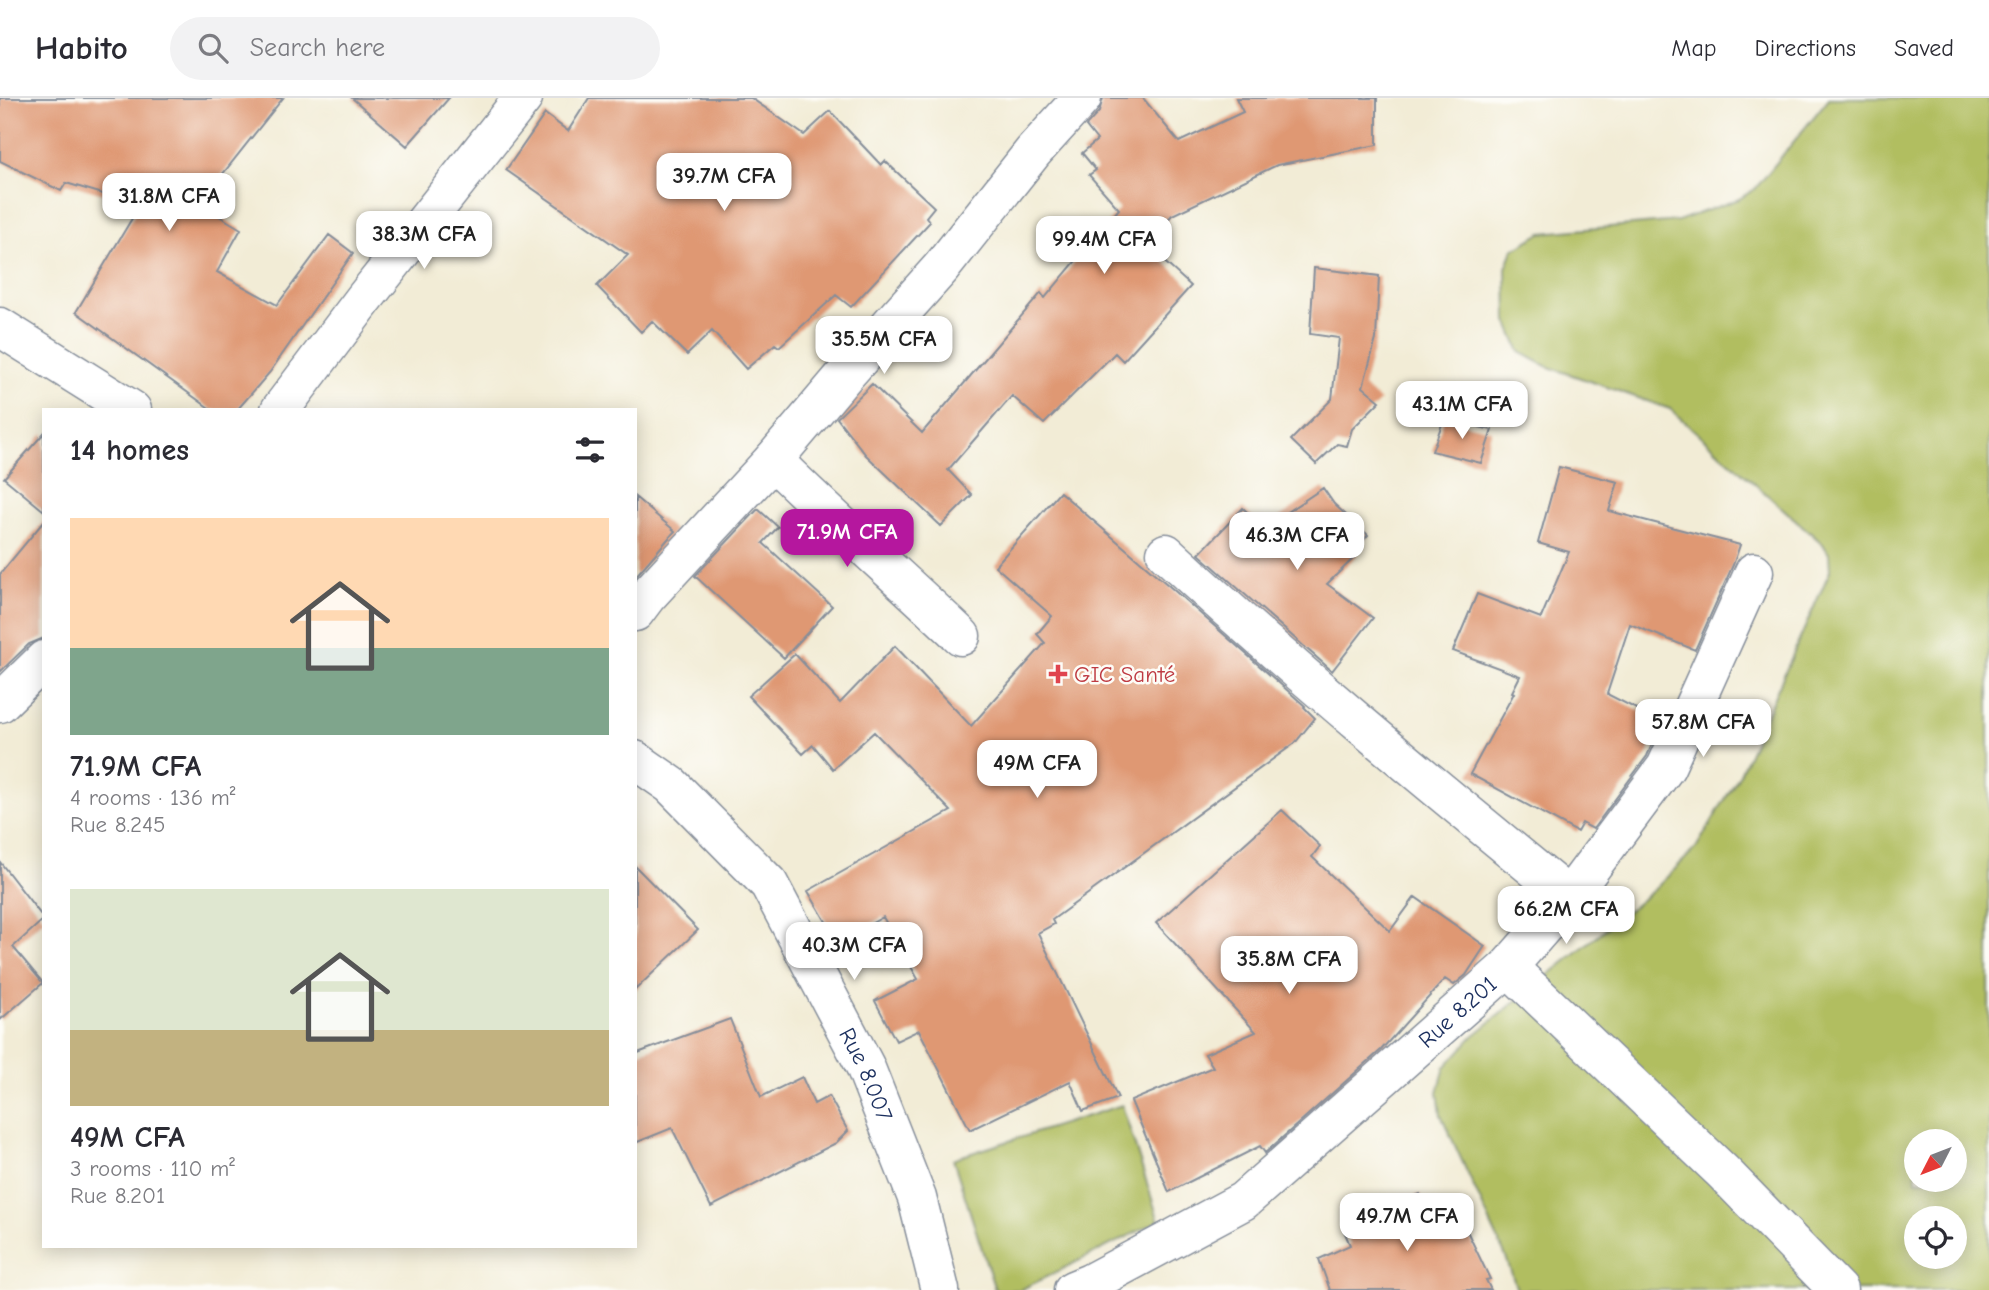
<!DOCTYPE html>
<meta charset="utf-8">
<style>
:root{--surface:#fff;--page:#f2f2f3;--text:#2b2b33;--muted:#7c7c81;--line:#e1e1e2;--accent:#b5179e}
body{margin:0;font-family:"Comic Neue",sans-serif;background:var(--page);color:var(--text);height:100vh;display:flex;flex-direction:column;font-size:26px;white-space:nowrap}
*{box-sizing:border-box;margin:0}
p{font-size:23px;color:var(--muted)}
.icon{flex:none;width:38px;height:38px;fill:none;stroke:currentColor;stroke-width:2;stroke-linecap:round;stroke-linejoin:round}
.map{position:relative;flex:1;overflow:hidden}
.drawer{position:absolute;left:42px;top:310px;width:595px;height:840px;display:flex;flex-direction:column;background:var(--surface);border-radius:0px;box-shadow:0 4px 18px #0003}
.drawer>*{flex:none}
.needle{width:46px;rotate:228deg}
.buttons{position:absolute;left:1904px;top:1031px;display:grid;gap:14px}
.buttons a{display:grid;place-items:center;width:63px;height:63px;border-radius:50%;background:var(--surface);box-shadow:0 4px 18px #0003;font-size:35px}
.price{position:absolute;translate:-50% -60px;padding:0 16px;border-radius:14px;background:#fff;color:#222;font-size:23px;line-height:46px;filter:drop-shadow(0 2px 4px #0008)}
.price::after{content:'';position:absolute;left:50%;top:42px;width:21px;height:16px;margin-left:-10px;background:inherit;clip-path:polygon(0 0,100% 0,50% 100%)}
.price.current{background:var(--accent);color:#fff}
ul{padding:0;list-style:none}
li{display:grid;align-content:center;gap:14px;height:371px;padding:0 28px}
li span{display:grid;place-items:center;height:217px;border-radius:0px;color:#555}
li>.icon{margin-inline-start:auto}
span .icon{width:126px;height:126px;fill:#fffc;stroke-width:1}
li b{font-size:30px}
h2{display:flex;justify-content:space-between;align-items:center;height:84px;padding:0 28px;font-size:30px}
header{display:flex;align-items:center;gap:42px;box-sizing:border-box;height:98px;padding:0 35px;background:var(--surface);border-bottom:2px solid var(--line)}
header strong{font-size:33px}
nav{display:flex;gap:38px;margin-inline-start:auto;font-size:24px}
.search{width:490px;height:63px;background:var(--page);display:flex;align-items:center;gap:18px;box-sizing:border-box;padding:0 24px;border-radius:38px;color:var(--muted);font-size:26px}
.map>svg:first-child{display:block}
</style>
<header>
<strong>Habito</strong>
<div class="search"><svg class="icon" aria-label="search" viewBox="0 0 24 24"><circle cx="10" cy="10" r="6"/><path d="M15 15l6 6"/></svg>Search here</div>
<nav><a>Map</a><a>Directions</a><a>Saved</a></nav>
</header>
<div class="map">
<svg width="1989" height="1192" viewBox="0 0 1989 1192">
<rect width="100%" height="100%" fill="#fdfcf7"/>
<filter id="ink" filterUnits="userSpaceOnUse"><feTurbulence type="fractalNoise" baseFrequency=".0143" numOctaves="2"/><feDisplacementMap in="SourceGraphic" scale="14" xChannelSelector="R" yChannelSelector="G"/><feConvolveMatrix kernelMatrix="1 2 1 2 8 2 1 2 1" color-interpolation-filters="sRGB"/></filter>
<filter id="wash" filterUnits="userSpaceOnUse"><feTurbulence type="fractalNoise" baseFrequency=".00686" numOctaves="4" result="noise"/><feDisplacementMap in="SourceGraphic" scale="28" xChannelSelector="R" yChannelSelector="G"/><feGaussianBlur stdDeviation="1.57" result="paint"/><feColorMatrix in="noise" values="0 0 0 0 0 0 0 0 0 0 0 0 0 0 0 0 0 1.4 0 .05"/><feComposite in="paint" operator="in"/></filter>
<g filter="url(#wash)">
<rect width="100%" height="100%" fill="#f2ecd6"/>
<!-- green -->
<path fill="#b1be60" stroke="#66765f" stroke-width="2" fill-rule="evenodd" d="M1829,0H1989V1192H1517L1506,1159L1441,1017L1438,994L1445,969L1473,938L1655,791L1696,750L1740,676L1830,473L1829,456L1823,446L1670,311L1546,268L1520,254L1507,223L1506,170L1513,152L1541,135L1678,123L1739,101L1756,90ZM1916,1043H1955V1082H1916ZM1916,1120H1955V1158H1916Z
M1122,1007L1159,1123L1020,1192H995L953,1061Z"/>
<g id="blocks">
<!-- building -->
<path fill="#df9873" d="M0,0H283L199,106L241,131L217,174L277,207L329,137L353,155L270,274L237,312H212L76,214L140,107L66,85L61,93L0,63Z
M352,0H449L407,48Z
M589,0H751L804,37L830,13L881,67L885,63L934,109L926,119L930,124L851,209L836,197L779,249L775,246L746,271L712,233L687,257L652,223L641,234L597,188L628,157L506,72L545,16L568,33Z
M1103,0H1143L1179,44L1243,14L1236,0H1377V47L1277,67L1172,117L1146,147L1191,188L1123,263L1115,255L1044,326L1012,298L948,372L972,397L941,428L866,357L837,320L872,286L922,335L1041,195L1045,200L1119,111L1089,77L1096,72L1082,55L1097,42L1086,28L1099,14Z
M1314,170L1379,178L1376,241L1363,289L1380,303L1352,331L1347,348L1337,346L1316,366L1291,342L1332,301L1339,240L1310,236Z
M1444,321L1492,332L1481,365L1432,353Z
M44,335V413L4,380Z
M1559,369L1618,384L1609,413L1740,447L1733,467L1695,552L1630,526L1607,596L1662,624L1647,658L1593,731L1582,725L1577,734L1470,676L1514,595L1512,594L1520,578L1453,553L1477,496L1541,520L1569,454L1538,445Z
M1323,390L1334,406L1368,437L1354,453L1357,457L1327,486L1373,520L1332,573L1199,456L1243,410L1263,430Z
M1060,394L1168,487L1305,608L1304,609L1315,620L1295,645L1052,822L1054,826L1038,835L1118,1000L1083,1013L1070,983L970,1032L919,932L896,943L875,903L918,881L883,819L838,844L808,793L951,713L874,634L833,671L813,647L803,656L748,598L795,556L840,605L895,548L971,628L1045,545L1037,536L1052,518L995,468Z
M635,399L675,433L635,479Z
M758,411L778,429L763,445L832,508L784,560L695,478Z
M44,423V540L29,546L0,574V476Z
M1282,712L1320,748L1312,759L1390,833L1415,799L1485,848L1466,877L1454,887L1445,881L1381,952L1265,1055L1260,1048L1169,1094L1131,1003L1213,969L1205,956L1256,934L1156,825Z
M0,764L44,821L13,849L43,885L0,922Z
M635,768L698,832L635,892Z
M730,921L761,999L802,979L814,1006L829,998L848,1033L836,1045L711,1109L672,1030L635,1045V956Z
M1420,1096L1429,1118L1447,1110L1449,1115L1457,1112L1490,1181L1486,1182L1491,1192H1330L1319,1161L1350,1147L1342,1128Z"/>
</g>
</g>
<g filter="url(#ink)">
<use href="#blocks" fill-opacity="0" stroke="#868e9a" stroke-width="2"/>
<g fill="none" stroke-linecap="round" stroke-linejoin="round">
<!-- minor casing -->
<g stroke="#868e9a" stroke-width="41">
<g id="minor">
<path d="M0,229L132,312"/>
<path d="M280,312L364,201L523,0"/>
<path d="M773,362C834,423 899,479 961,538"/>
<path d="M635,514L647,498L773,362L845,277L941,170L1033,54L1082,0"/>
<path d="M0,605L44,562"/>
<path id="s1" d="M635,662L671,687L769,786L865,968L917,1100L940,1192"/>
<path d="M1569,799L1666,669L1754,474"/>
<path d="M1508,869L1723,1074L1838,1192"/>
<path id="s2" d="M1073,1192L1090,1185L1243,1103L1508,869L1569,799C1432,687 1296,575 1166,455"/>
</g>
</g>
<!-- minor -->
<use href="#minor" stroke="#fff" stroke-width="38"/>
</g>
</g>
<!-- markers -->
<path fill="#e0444e" stroke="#fdfcf7" stroke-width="2.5" d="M1054.5 565.5h7v7h7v7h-7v7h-7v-7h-7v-7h7z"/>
<g text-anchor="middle" stroke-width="5" stroke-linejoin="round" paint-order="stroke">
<!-- health labels -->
<g font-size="23" fill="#be3a42" stroke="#fdfcf7" text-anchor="start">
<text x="1074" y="584">GIC Santé</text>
</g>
<!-- street labels -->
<g font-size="23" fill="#1b2f5e" stroke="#fdfcf7">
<text dy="8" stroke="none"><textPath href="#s2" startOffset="478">Rue 8.201</textPath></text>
<text dy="8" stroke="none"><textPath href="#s1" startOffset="397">Rue 8.007</textPath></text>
</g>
</g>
</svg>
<div class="buttons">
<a><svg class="needle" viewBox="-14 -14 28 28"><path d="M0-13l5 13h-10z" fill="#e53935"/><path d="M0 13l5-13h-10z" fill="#7c7c81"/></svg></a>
<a><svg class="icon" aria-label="locate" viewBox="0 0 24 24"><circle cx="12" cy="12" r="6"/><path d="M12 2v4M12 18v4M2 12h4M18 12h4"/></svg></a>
</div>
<b class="price" style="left:724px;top:115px">39.7M CFA</b>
<b class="price" style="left:169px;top:135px">31.8M CFA</b>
<b class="price" style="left:424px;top:173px">38.3M CFA</b>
<b class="price" style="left:1104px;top:178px">99.4M CFA</b>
<b class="price" style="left:884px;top:278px">35.5M CFA</b>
<b class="price" style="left:1462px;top:343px">43.1M CFA</b>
<b class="price current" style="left:847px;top:471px">71.9M CFA</b>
<b class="price" style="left:1297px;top:474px">46.3M CFA</b>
<b class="price" style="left:1703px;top:661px">57.8M CFA</b>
<b class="price" style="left:1037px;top:702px">49M CFA</b>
<b class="price" style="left:1566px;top:848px">66.2M CFA</b>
<b class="price" style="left:854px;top:884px">40.3M CFA</b>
<b class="price" style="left:1289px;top:898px">35.8M CFA</b>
<b class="price" style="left:1407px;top:1155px">49.7M CFA</b>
<section class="drawer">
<h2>14 homes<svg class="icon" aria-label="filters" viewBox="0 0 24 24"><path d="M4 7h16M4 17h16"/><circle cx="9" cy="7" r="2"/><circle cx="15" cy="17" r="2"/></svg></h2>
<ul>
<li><span style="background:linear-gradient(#ffd9b3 60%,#7fa58c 0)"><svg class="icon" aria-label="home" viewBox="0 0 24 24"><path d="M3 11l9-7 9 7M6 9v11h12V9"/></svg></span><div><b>71.9M CFA</b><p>4 rooms · 136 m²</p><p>Rue 8.245</p></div></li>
<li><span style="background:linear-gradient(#dfe7d0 65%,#c2b280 0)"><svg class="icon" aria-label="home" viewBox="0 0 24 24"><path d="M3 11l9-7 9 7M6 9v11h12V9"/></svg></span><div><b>49M CFA</b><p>3 rooms · 110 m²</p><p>Rue 8.201</p></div></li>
</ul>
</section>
</div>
